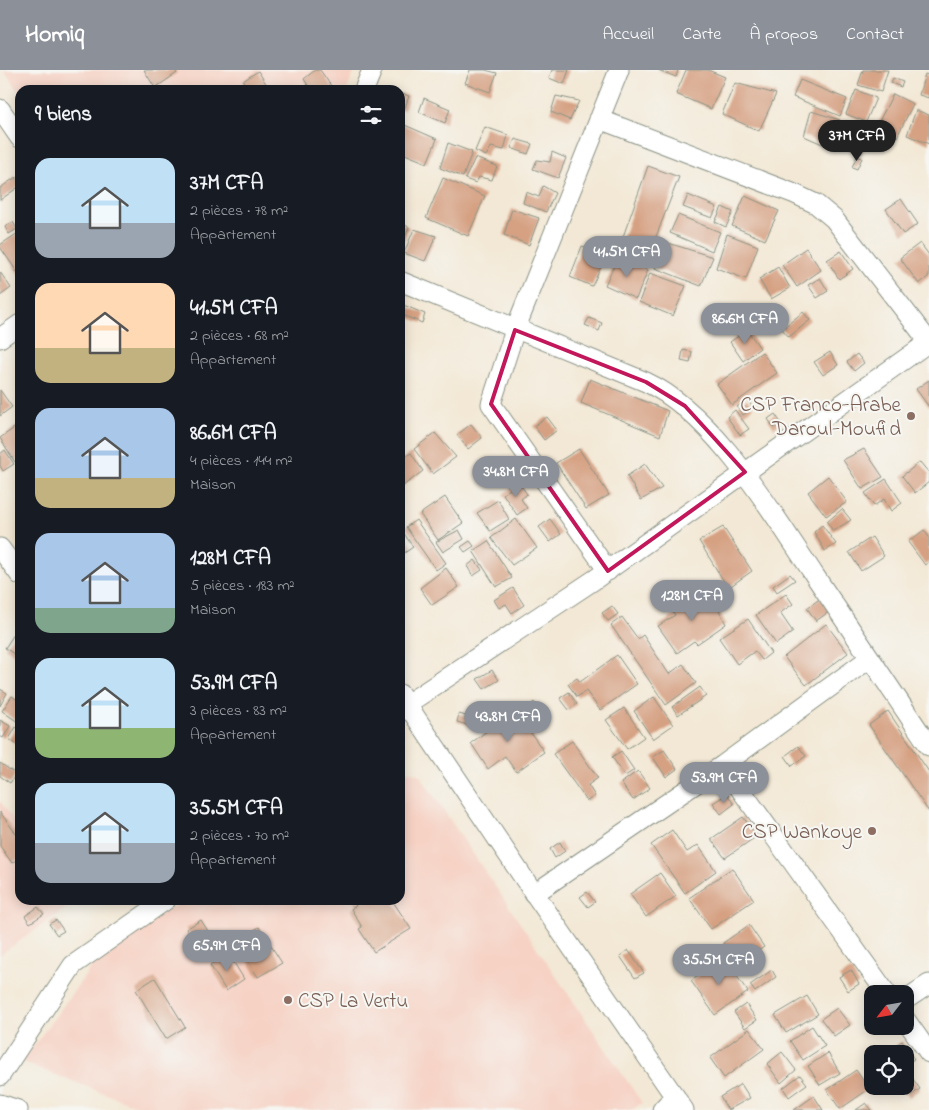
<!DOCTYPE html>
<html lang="fr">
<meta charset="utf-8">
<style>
:root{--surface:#171b24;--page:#20242c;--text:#f1f3f6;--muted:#9ea1a6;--accent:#8c9099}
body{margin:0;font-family:"Indie Flower",sans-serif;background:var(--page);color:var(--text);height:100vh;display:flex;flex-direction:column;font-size:19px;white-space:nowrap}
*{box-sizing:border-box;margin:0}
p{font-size:16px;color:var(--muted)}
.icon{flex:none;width:28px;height:28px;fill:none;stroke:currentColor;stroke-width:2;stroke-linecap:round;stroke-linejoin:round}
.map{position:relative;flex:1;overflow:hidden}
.sheet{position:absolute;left:15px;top:15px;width:390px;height:820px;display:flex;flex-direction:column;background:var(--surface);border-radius:15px;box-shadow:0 2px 12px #0003}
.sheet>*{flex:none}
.needle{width:32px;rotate:239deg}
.controls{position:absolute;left:864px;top:915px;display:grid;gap:10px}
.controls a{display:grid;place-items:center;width:50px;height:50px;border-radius:10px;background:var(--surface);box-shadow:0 2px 12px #0003;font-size:25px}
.price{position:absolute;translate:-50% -42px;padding:0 11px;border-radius:18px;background:var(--accent);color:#fff;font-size:16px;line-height:32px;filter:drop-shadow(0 1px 2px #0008)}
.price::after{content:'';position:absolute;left:50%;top:30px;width:15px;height:11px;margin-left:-8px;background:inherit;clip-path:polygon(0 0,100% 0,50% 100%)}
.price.on{background:#222;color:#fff}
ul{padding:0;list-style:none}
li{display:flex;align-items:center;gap:15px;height:125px;padding:0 20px}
li span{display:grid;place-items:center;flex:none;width:140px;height:100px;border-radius:15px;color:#555}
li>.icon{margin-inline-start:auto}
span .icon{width:60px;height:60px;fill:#fffc;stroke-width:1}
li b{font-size:21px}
h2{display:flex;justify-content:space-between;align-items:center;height:60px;padding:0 20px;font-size:21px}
header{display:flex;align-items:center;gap:30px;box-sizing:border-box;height:70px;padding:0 25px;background:var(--accent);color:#fff}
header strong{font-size:24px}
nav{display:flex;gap:28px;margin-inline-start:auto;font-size:18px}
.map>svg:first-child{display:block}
</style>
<header>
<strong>Homiq</strong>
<nav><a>Accueil</a><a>Carte</a><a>À propos</a><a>Contact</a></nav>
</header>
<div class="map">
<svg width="929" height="1040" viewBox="0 0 929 1040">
<rect width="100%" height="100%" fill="#f6f6f2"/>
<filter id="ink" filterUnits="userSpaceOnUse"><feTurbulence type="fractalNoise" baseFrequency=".02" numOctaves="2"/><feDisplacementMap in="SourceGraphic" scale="10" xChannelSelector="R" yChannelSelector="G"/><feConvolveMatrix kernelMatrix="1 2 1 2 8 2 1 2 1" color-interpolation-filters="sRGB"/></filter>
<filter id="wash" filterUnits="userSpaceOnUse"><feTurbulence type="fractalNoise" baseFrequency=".0096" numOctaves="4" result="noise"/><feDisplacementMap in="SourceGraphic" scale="20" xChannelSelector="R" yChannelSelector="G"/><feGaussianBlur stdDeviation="1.12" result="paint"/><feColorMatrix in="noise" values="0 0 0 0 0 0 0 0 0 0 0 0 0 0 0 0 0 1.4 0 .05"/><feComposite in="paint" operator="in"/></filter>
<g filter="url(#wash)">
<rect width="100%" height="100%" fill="#f3e8d5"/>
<!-- built -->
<path fill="#f6d2c4" d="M4,0H355L347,20H20V24Z
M400,699L419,704L642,1033L632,1040H148L22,992L101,884L184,830H400Z
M0,731L20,759V830H69L72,834L0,885Z"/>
<g id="blocks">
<!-- building -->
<path fill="#d6a183" d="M144,0H175L177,3L155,18Z
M315,0H320L334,20H311L304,9Z
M470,0H485L497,3L490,22L465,13Z
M552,0H569L564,14L549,8Z
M658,0H678L676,7Z
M686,0H708L725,7L711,39L676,24Z
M863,0H888L881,22L858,15Z
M258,1L270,20H248L243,11Z
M925,4L929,5V28L919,25Z
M893,8L903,12L901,17L891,13Z
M800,10L847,29L840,46L793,27Z
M735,13L776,24L759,61L722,44Z
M856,20L876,28L866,52L846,44Z
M400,23L409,26L404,40L400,39Z
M893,24L913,34L897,67L876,57Z
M556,26L579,31L570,50L551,42Z
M424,28L450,39L445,53L419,42Z
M916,40L929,45V74L907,65Z
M811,41L840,50L827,76L804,66Z
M846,51L871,64L861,84L837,71Z
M400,53L437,69L427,93L400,82Z
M485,57L508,65L504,80L491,77L486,86L475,81Z
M515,69L532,74L528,84L511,78Z
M448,73L472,82L463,107L440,98Z
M552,82L566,88L558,108L533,99L537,90L550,92Z
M857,86L862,88L857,99L852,97Z
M475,88L497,96L492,110L479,107L476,113L465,109Z
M648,96L679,107L647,190L619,178Z
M16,107L20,116L0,130V118Z
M443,108L485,126L468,166L426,148Z
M543,116L555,123L546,142L523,133L526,122L539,127Z
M688,125L717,137L712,148L683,137Z
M745,126L779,141L765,170L732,156Z
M901,129L918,154L903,164L886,139Z
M722,137L733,142L726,157L715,152Z
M512,139L539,148L529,175L504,165Z
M678,145L720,162L712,181L670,163Z
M13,152L17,159L9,164L5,157Z
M400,153L409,157L400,181Z
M414,159L436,166L425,191L404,183Z
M18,163L20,166V206L0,177V175Z
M727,164L758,176L746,209L716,198Z
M665,172L713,187L701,216L655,198Z
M920,173L929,185V206L919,214L900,188Z
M582,176L607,184L592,216L570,207Z
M806,178L821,200L797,217L782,195Z
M841,181L853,199L839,209L827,190Z
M618,187L648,200L636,229L605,215Z
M778,197L790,218L771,229L759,209Z
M0,202L11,218L0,226Z
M650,203L686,216L673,246L639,232Z
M820,208L828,221L817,228L808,215Z
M401,234L425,244L422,253L400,244Z
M803,242L810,250L789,267L782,259Z
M740,245L747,256L734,264L727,253Z
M589,248L602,253L599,261L585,255Z
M747,260L760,278L743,291L730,272Z
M683,280L692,282L690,293L681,291Z
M762,282L777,303L732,335L717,314Z
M830,282L838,295L823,305L814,292Z
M857,284L864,293L854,301L847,292Z
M590,309L668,341L660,366L581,333Z
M929,310V337L916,319Z
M0,320L12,337L0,346Z
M747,329L753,338L743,345L737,337Z
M735,340L749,359L740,365L727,347Z
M775,344L781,353L774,358L768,349Z
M547,347L557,360L544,370L534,356Z
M20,354V389L15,392L0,368Z
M471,354L482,368L468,379L457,365Z
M435,363L456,387L433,404L414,379Z
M579,379L609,425L586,439L556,393Z
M864,379L883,407L862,419L843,390Z
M5,380L14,394L3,401L0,396V384Z
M411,383L423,401L403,416L400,412V390Z
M920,392L929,403V412L915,423L902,406Z
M645,394L662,418L641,430L627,406Z
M828,406L847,432L826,446L808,422Z
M886,409L902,433L891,441L884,429L874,436L865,423Z
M519,413L527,424L521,429L527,438L517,445L503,424Z
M445,427L463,453L438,470L420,444Z
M498,430L509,449L490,461L477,443Z
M842,439L851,450L833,461L827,452Z
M516,449L537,478L512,495L491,468Z
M550,449L561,464L550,472L539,457Z
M416,450L446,493L436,500L406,457Z
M822,455L836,474L825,481L814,462Z
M723,457L752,501L728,518L699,471Z
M459,460L464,469L443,482L436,472Z
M924,460L929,467V492L925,495L908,472Z
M403,462L413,477L400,486V464Z
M872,467L884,486L861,501L849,482Z
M470,471L474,476L465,482L461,477Z
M488,471L512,508L496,517L473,481Z
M475,490L482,500L473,506L467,496Z
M446,498L459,517L432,535L420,518Z
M790,504L795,510L777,522L773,516Z
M513,518L524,535L512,543L506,534L499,538L494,530Z
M692,524L698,535L711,524L726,554L697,574L694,571L677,583L658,556L675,545L671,539Z
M786,524L793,534L780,543L793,562L776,574L756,545Z
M821,528L830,541L816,551L807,538Z
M612,536L618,544L608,551L602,543Z
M622,547L638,569L643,565L669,604L683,594L696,613L666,635L611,555Z
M748,549L771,583L762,590L755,581L737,594L719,568Z
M826,554L848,583L806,615L784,587Z
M20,555V588L5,578Z
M617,585L637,614L600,640L586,621L577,627L568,614L577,608L580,612Z
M492,600L499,610L484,619L477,609Z
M700,617L706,626L678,645L672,637Z
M0,619L7,623L0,636Z
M569,622L577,634L569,640L560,628Z
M12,626L20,632V649L18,652L2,641Z
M654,627L673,655L653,669L634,641Z
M534,632L542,644L531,651L524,640Z
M624,638L644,667L627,679L606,650Z
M515,640L544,682L516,702L505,686L488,699L471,673Z
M888,641L929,702V742L869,655Z
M459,644L473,648L471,656L457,652Z
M0,650L10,656L3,668L0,666Z
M16,657L20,660V677L9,669Z
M572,671L598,708L588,715L595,726L587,731L553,684Z
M798,676L806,686L792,696L785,686Z
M664,680L677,699L666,707L653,687Z
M621,681L634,700L625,706L612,687Z
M0,693L16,704L10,713L0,706Z
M638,701L650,718L633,730L621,713Z
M727,724L734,734L721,744L713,733Z
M0,742L20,769V787L12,793L0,776Z
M743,747L757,766L725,788L711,769Z
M672,760L687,782L698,775L716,801L685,823L651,775Z
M560,772L565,781L555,788L550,779Z
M732,798L754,830L711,859L689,828Z
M660,803L676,826L646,847L630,824Z
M587,822L595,832L588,837L580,827Z
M355,830H392L411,859L374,882L359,859L362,857L351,839L356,836L353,831Z
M38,837L44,844L30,853L25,846Z
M56,850L64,861L57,865L49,854Z
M201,850L215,872L200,882L186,859Z
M749,855L764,877L738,895L723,873Z
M259,857L282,893L258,907L236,872Z
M628,880L644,903L635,908L620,886Z
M228,883L244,909L226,921L210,895Z
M724,888L748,922L715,945L691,911Z
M772,900L776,907L755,922L750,915Z
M851,900L859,914L848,921L839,907Z
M155,908L185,957L166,969L136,920Z
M807,926L818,944L786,963L775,945Z
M746,934L757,950L745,958L734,942Z
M837,938L850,955L834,966L821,949Z
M812,956L825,976L803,990L790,971Z
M749,959L764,979L724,1008L710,988Z
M902,971L914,989L905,994V984H883Z
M782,982L796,1000L781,1013L767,994Z
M828,983L840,1003L820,1015L808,996Z
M856,1000L869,1019L840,1039L827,1020Z
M800,1005L807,1014L789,1027L783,1018Z
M910,1005L920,1019L909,1027L902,1016H905V1009Z
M741,1014L750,1028L728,1040L720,1027Z
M814,1026L823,1040H794Z
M866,1033L872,1040H856Z"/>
</g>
</g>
<g filter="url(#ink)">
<use href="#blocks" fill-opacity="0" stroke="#899284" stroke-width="1"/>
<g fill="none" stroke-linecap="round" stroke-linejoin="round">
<!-- minor casing -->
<g stroke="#899284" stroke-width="21">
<path id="minor" d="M364,20L372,0
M0,39L20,68
M599,49L795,124L816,134L834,149L929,272
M400,211L646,312C716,345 772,443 815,506C853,563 891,620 929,676
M0,268L20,254
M0,478L20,505
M608,501L491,334L515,260L619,0
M400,624L525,810L684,1040
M400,642L407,634L594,510L929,272
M723,695L887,924
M534,824L723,695L870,588
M905,930L929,914
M905,949L929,983
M0,1006L73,895L166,830
M0,1034L18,1040
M662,1040L675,1026"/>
</g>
<!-- minor -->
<use href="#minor" stroke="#fff" stroke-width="19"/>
</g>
</g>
<!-- marked area -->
<path fill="none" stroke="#c2185b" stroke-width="4" stroke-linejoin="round" d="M515,260L646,312L685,336L745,402L608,501L491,334Z"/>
<!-- markers -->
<g fill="#8d6e63" stroke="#f6f6f2" stroke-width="2">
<circle cx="911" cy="346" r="5"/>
<circle cx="872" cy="761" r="5"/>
<circle cx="288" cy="930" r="5"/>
</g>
<g text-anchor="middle" stroke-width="4" stroke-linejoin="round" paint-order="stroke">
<!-- education labels -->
<g font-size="21" fill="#785e54" stroke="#f6f6f2" text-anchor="end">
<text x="901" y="341">CSP Franco-Arabe<tspan x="901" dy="24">Daroul-Moufid</tspan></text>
<text x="862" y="768">CSP Wankoye</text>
<text x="298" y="937" text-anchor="start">CSP La Vertu</text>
</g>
</g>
</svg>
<div class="controls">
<a><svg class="needle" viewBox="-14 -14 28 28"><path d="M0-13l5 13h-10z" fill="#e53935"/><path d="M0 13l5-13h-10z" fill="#9ea1a6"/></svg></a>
<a><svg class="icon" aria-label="locate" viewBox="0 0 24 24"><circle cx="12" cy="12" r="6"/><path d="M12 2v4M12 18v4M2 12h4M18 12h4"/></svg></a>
</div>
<b class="price on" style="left:857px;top:92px">37M CFA</b>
<b class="price" style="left:627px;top:208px">41.5M CFA</b>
<b class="price" style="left:745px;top:275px">86.6M CFA</b>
<b class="price" style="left:516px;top:428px">34.8M CFA</b>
<b class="price" style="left:692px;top:552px">128M CFA</b>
<b class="price" style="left:508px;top:673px">43.8M CFA</b>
<b class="price" style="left:724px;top:734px">53.9M CFA</b>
<b class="price" style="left:227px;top:902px">65.9M CFA</b>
<b class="price" style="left:719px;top:916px">35.5M CFA</b>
<section class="sheet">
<h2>9 biens<svg class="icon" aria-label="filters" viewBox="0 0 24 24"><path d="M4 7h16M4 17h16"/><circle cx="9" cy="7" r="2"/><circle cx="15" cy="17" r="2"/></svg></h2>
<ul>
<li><span style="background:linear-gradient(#bfe0f5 65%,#9aa5b1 0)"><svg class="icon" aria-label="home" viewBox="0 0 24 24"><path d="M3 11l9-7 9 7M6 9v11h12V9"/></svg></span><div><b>37M CFA</b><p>2 pièces · 78 m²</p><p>Appartement</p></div></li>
<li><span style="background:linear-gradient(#ffd9b3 65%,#c2b280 0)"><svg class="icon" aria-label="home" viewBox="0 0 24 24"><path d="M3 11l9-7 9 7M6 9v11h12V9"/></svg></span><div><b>41.5M CFA</b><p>2 pièces · 68 m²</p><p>Appartement</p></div></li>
<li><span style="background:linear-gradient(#a9c7e8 70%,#c2b280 0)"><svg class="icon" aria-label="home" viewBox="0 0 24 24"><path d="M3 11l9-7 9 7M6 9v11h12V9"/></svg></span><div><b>86.6M CFA</b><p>4 pièces · 144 m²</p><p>Maison</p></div></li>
<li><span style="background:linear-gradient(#a9c7e8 75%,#7fa58c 0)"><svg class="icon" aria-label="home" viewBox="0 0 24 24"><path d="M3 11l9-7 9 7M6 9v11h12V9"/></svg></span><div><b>128M CFA</b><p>5 pièces · 183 m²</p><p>Maison</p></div></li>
<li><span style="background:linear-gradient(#bfe0f5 70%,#8fb573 0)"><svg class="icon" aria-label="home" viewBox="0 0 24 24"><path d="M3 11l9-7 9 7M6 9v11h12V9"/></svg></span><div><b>53.9M CFA</b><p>3 pièces · 83 m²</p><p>Appartement</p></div></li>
<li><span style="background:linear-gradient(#bfe0f5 60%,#9aa5b1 0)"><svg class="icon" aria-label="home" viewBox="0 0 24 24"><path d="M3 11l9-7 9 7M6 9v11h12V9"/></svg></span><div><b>35.5M CFA</b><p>2 pièces · 70 m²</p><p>Appartement</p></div></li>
</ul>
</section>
</div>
